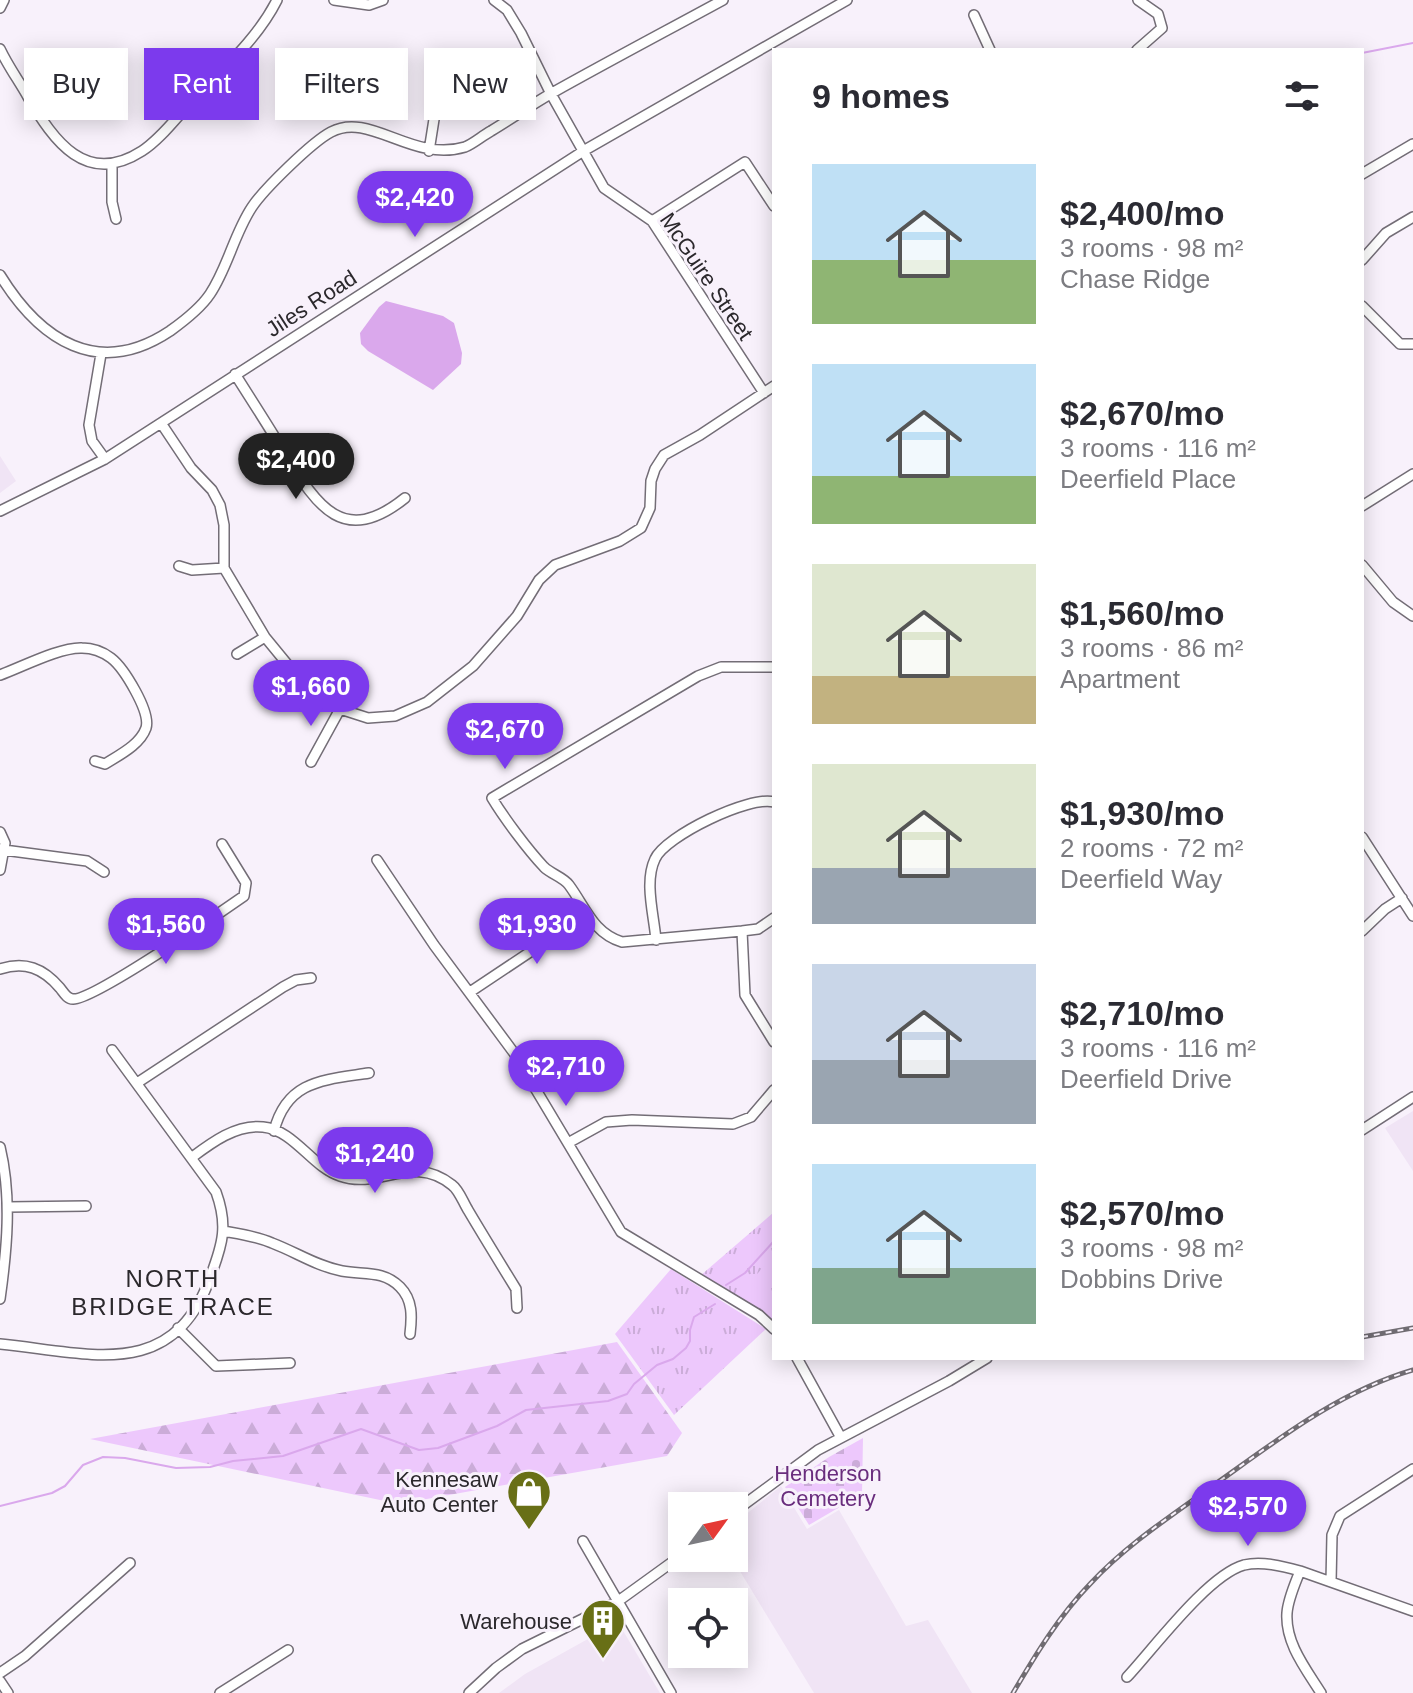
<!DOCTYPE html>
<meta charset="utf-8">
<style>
:root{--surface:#fff;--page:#f2f2f3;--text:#2b2b33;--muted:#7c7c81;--accent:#7c3aed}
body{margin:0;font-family:Helvetica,sans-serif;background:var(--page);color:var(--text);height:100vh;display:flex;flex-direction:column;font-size:30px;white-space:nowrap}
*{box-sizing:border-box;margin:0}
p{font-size:26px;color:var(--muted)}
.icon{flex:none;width:44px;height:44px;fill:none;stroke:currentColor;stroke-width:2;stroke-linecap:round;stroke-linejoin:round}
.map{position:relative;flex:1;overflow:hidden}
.side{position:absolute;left:772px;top:48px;width:592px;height:1312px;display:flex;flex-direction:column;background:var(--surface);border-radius:0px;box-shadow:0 4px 20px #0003}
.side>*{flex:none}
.banner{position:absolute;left:24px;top:48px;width:628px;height:72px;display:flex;gap:16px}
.needle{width:52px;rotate:57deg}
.buttons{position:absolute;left:668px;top:1492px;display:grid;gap:16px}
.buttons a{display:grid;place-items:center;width:80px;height:80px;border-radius:0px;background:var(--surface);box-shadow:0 4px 20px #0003;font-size:40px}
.price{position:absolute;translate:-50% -68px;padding:0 18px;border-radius:28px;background:var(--accent);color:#fff;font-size:26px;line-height:52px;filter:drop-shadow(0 2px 4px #0008)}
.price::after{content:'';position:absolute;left:50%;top:48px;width:24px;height:18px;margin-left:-12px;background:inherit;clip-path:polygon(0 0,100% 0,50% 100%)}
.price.active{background:#222;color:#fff}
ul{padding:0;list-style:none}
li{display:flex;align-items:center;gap:24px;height:200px;padding:0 40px}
li span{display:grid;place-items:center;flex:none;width:224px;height:160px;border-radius:0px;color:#555}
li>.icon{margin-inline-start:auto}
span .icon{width:96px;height:96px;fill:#fffc;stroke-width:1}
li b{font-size:34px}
h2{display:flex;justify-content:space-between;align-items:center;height:96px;padding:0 40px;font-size:34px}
.chip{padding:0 28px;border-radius:0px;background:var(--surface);box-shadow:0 4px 20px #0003;font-size:28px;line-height:72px}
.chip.active{background:var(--accent);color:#fff}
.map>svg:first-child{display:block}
</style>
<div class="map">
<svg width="1413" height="1693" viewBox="0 0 1413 1693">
<defs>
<pattern id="forest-firs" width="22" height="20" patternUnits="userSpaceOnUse" patternTransform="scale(2)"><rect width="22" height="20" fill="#edc8fc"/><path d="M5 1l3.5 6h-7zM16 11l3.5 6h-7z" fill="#cbacd8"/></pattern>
<pattern id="cemetery-stones" width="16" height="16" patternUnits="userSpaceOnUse" patternTransform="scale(2)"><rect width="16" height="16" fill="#edc8fc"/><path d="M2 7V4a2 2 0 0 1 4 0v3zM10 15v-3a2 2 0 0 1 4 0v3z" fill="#cbacd8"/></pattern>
<pattern id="park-tufts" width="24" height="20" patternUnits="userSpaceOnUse" patternTransform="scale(2)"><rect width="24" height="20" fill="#edc8fc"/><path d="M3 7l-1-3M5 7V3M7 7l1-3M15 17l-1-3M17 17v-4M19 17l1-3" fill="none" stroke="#cbacd8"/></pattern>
</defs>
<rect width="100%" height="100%" fill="#f8f1fb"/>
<!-- built -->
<path fill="#f0e4f5" d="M0,456L16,481L0,493Z
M1413,1111V1171L1385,1128Z
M781,1486L807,1529L839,1510L906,1626L928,1620L972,1693H814L732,1558H734V1524Z
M613,1625L622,1629L660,1693H499L525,1674Z"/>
<!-- forest -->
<path fill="url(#forest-firs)" d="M617,1342L682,1433L667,1456L399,1504L90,1439Z"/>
<!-- cemetery -->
<path fill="url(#cemetery-stones)" d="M863,1438L862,1494L809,1525L785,1487L829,1457Z"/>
<!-- park -->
<path fill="url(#park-tufts)" d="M774,1212V1321L700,1276Z
M671,1269L766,1329L674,1415L615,1334Z"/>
<!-- pitch -->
<path fill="#edc8fc" d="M766,1264L774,1271V1277L761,1292L750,1282Z"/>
<!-- water -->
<path fill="#daa8ec" d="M386,301L443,316L454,323L462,353L461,364L433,390L368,351L361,344L360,333L379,307Z"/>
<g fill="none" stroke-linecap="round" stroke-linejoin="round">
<!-- stream -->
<path stroke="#daa8ec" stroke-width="2" d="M1362,53L1413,43
M726,1285L745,1273L774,1241
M0,1506L52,1493L65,1486L83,1465L103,1457L125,1458L176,1468L210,1467L233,1461L283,1456L361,1429L419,1450L438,1448L497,1426L526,1410L608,1401L627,1394L634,1384L657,1365L673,1359L686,1348L690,1341V1330L694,1317L715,1304"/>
<!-- minor casing -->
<g stroke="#736d76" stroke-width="12">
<path id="minor" d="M334,0L369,5L383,0
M494,0L507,10L521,33L551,94L604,188L652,221L764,393
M0,8L4,0
M974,15L990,50
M0,49C8,66 19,81 28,97C54,141 86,187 142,151C162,138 178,115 194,99C224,68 258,38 277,0
M1137,50L1162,28L1158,14L1138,0
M429,151L435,113
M112,164V202L116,219
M1362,174L1413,144
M652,221L745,162L774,206
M1362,260L1386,233L1413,217
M0,275C40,340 98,379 170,331C184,321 200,309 210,294C228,267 234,234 252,207C264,189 312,142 331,132C370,111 412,163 465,147C473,144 482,136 491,131C511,119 531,105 552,93C609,61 666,31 723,0
M1362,306L1400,344H1413
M101,354L89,425L92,441L105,459
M235,374C252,401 269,427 285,454C317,505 343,548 405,498
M161,423L191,468L212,490L220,505L224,525V568L265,637L297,676L340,709L368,718L395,716L427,702L473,666L517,616L539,580L555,565L620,541L641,528L650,508L651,481L655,469L664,455L700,435L774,386
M1362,506L1413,474
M0,511L105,459L585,150L847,0
M1362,565L1393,602L1413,616
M179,566L192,570L224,568
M237,654L265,637
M774,667H721L698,676L492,798C504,818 528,850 544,867C551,874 563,877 569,885C586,908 593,933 622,942L742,931L758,929L774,918
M0,675C22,667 60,647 82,648C92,648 103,652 111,658C124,668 151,712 146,728C140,745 119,755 105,764L95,761
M311,762L340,709
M0,832L5,843L0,870
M1362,837L1413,916
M4,850L87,861L104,872
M377,860L434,945L514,1053L621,1232L759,1315L774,1329
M742,931L745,995L774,1042
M1362,931L1385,909L1402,898
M656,940C654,915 644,882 655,859C665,836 750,795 774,802
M0,969C25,961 43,968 60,988C64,993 67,999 73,999C92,1001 221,912 244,896L246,883L222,844
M470,992L587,914
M137,1083L283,987L296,980L311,978
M1362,1130L1413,1097
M274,1131C287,1080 324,1080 369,1073
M568,1143L606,1122L632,1120L733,1124L751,1117L774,1090
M0,1147C12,1197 7,1249 0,1299
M191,1158C211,1143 236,1124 263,1127C294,1130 312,1167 340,1176C380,1190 413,1153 452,1185C459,1190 463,1202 468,1210C484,1237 500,1263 516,1289L517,1308
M8,1207L86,1206
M223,1231C240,1234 256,1236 272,1243C296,1252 316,1266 342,1271C364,1275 383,1270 400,1287C413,1300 412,1317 410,1334
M178,1328L216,1366L290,1363
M0,1344C90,1353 174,1383 211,1275C223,1243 228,1225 216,1192L112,1050
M797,1358L840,1436
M734,1512L818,1450L949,1381L987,1358
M583,1541L671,1693
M1300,1571C1295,1584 1288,1599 1287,1613C1285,1643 1306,1669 1321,1693
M1331,1582L1332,1535L1340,1516L1413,1469
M0,1673L25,1656L130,1563
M1127,1677C1154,1648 1208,1575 1244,1565C1262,1561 1282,1566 1300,1571L1413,1611
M0,1681L8,1693
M220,1693L288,1650
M469,1693L496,1668L522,1649L617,1602L682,1555"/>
</g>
<!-- minor -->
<use href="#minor" stroke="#fff" stroke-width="9"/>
<!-- rail casing -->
<g stroke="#706c72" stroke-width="5">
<path id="rail" d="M1362,1337L1413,1328
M1013,1693C1036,1654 1059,1616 1090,1584C1126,1545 1171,1516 1214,1485C1276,1441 1338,1392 1413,1370"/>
</g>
<!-- rail -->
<use href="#rail" stroke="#f8f1fb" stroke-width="2" stroke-dasharray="6" stroke-linecap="butt"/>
</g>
<!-- icons -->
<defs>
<g id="shop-pin" transform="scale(2.3)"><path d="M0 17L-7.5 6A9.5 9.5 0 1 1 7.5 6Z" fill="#686f16" stroke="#f8f1fb"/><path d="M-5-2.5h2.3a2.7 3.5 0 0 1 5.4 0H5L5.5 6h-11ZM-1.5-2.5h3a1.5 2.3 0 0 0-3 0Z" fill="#fff"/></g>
<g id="building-pin" transform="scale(2.3)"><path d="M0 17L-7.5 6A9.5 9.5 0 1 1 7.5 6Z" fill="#686f16" stroke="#f8f1fb"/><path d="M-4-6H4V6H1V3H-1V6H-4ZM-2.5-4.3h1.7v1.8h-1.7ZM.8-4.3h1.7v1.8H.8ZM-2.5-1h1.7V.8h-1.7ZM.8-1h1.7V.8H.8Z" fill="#fff"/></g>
</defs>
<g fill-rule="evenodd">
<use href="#shop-pin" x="529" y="1492"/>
<use href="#building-pin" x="603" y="1621"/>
</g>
<g text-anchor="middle" stroke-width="6" stroke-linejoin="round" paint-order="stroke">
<!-- street labels -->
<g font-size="22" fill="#2b282c" stroke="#f8f1fb">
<text transform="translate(707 276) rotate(56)" y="8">McGuire Street</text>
<text transform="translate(311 303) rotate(-33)" y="8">Jiles Road</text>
</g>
<!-- park labels -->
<g font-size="22" fill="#692d7d" stroke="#f8f1fb">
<text x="828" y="1481">Henderson<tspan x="828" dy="25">Cemetery</tspan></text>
</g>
<!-- poi labels -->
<g font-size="22" fill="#2b282c" stroke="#f8f1fb" text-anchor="end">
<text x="498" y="1487">Kennesaw<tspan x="498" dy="25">Auto Center</tspan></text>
<text x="572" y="1629">Warehouse</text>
</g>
<!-- neighbourhood labels -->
<g font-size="24" letter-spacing="2" fill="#2b282c" stroke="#f8f1fb">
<text x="173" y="1287">NORTH<tspan x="173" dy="28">BRIDGE TRACE</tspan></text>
</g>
</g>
</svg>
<div class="buttons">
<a><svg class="needle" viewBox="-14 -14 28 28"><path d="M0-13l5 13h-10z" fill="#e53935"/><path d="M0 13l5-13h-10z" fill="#7c7c81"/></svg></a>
<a><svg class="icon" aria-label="locate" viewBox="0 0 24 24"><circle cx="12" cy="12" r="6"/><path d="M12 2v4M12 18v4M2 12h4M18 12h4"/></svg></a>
</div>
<b class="price" style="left:415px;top:239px">$2,420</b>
<b class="price active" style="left:296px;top:501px">$2,400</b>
<b class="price" style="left:311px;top:728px">$1,660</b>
<b class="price" style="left:505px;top:771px">$2,670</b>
<b class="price" style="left:166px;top:966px">$1,560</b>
<b class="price" style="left:537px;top:966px">$1,930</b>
<b class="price" style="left:566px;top:1108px">$2,710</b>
<b class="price" style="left:375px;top:1195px">$1,240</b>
<b class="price" style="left:1248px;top:1548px">$2,570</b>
<div class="banner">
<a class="chip">Buy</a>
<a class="chip active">Rent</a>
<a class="chip">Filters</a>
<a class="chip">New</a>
</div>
<section class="side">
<h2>9 homes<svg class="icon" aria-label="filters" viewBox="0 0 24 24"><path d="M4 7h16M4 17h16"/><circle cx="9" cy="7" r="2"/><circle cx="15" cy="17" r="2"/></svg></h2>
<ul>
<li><span style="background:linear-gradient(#bfe0f5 60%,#8fb573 0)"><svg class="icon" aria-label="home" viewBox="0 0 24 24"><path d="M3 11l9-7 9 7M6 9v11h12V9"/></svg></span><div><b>$2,400/mo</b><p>3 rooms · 98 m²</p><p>Chase Ridge</p></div></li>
<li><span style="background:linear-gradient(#bfe0f5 70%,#8fb573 0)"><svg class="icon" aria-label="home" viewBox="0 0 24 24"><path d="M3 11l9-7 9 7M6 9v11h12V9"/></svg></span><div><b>$2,670/mo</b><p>3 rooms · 116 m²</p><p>Deerfield Place</p></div></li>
<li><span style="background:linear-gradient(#dfe7d0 70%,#c2b280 0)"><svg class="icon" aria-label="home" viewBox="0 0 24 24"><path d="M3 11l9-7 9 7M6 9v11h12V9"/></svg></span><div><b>$1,560/mo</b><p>3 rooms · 86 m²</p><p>Apartment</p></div></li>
<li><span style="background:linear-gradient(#dfe7d0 65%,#9aa5b1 0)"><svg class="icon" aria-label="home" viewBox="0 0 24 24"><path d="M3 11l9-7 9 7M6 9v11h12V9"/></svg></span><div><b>$1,930/mo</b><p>2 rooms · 72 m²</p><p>Deerfield Way</p></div></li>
<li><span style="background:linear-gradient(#c9d6e8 60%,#9aa5b1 0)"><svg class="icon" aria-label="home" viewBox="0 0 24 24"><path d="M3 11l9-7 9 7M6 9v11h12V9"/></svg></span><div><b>$2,710/mo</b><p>3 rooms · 116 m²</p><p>Deerfield Drive</p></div></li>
<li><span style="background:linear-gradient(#bfe0f5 65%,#7fa58c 0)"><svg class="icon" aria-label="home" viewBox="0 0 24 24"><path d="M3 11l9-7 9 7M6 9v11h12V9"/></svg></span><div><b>$2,570/mo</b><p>3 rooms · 98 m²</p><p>Dobbins Drive</p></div></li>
</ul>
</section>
</div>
